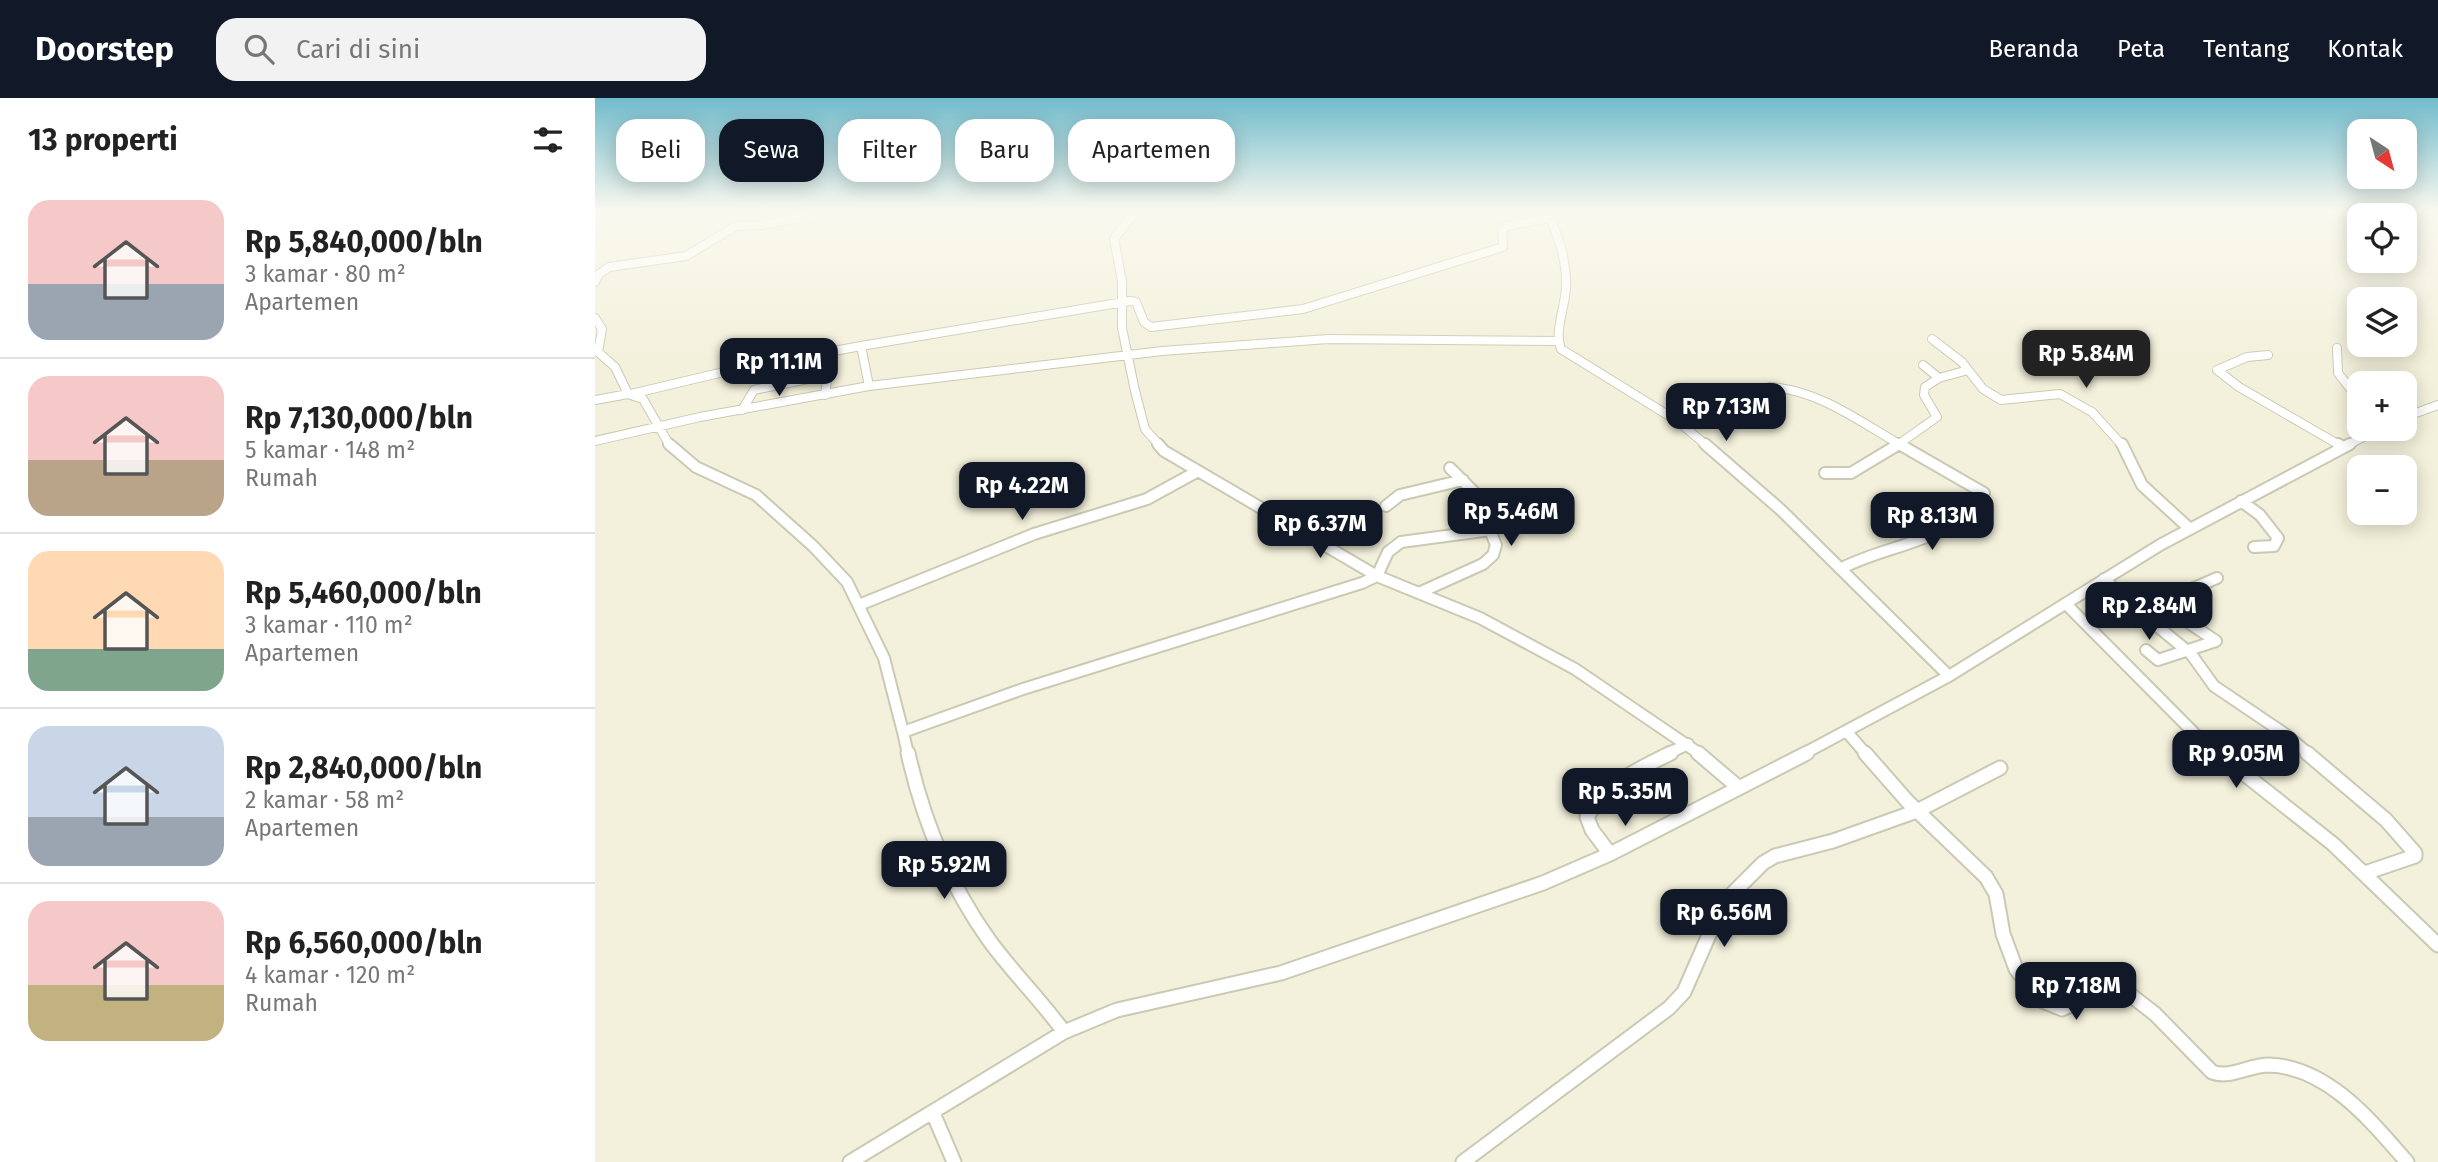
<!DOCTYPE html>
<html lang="id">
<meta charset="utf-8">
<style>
:root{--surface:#fff;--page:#f2f2f2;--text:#222;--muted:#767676;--line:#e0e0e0;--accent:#111827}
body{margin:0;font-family:"Fira Sans",sans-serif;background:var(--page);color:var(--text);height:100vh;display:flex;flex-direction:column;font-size:26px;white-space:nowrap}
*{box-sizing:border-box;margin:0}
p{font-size:23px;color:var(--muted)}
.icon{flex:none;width:38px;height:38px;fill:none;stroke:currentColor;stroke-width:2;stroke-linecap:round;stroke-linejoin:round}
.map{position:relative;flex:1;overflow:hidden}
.drawer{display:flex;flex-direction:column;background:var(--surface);width:595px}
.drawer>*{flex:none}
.hud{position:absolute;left:21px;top:21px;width:665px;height:63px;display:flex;gap:14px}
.needle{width:46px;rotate:144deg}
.tools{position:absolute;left:1752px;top:21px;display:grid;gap:14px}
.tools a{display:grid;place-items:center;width:70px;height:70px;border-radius:14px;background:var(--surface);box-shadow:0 4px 18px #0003;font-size:35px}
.price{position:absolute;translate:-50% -60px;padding:0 16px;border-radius:14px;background:var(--accent);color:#fff;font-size:23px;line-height:46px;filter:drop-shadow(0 2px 4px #0008)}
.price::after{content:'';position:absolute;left:50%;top:42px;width:21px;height:16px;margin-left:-10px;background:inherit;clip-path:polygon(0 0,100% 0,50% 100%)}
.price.selected{background:#222;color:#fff}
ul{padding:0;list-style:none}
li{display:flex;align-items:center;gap:21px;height:175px;padding:0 28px}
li+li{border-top:2px solid var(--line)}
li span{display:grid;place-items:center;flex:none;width:196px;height:140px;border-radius:21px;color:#555}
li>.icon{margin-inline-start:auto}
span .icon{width:84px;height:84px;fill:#fffc;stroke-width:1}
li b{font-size:30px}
h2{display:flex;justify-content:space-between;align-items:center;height:84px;padding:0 28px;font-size:30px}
.tag{padding:0 24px;border-radius:21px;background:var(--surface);box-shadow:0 4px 18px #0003;font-size:24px;line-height:63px}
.tag.selected{background:var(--accent);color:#fff}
header{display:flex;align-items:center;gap:42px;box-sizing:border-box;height:98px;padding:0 35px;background:var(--accent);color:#fff}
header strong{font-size:33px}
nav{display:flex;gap:38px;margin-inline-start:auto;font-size:24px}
.search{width:490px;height:63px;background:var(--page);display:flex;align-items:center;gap:18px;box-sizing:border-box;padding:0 24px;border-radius:21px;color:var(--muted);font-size:26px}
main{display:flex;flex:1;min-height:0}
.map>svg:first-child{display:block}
</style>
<header>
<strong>Doorstep</strong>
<div class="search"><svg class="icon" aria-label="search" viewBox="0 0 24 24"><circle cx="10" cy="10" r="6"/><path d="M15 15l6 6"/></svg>Cari di sini</div>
<nav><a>Beranda</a><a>Peta</a><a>Tentang</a><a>Kontak</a></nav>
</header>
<main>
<section class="drawer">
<h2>13 properti<svg class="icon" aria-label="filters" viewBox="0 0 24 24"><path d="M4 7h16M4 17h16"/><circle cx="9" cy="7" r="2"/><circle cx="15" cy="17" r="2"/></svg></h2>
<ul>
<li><span style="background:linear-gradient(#f6c9c9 60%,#9aa5b1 0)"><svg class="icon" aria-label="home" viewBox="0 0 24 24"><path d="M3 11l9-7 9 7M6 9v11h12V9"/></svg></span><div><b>Rp 5,840,000/bln</b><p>3 kamar · 80 m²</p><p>Apartemen</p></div></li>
<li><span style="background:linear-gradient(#f6c9c9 60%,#b9a48a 0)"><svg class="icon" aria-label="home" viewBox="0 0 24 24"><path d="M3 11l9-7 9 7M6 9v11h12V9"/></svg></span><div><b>Rp 7,130,000/bln</b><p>5 kamar · 148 m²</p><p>Rumah</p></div></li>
<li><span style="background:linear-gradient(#ffd9b3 70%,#7fa58c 0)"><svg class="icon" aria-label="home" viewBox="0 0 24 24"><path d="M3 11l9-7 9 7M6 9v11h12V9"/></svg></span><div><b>Rp 5,460,000/bln</b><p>3 kamar · 110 m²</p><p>Apartemen</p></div></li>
<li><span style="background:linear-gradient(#c9d6e8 65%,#9aa5b1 0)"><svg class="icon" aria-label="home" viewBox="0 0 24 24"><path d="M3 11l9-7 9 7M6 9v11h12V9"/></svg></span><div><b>Rp 2,840,000/bln</b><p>2 kamar · 58 m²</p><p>Apartemen</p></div></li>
<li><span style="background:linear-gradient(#f6c9c9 60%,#c2b280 0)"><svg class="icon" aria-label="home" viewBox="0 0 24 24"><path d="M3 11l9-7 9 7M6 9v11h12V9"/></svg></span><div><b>Rp 6,560,000/bln</b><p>4 kamar · 120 m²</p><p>Rumah</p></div></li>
</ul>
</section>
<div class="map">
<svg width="1843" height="1064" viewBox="0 0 1843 1064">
<rect width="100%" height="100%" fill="#f3f1db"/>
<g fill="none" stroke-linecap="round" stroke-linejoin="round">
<!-- minor-far2 casing -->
<g stroke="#cac9b3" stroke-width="10">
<path id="minor-far2" d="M540,114L519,141L527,183V230L540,293L550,331L565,348
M953,115C964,140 972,163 971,190C970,209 959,234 966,251L1084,324L1112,348
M0,184L4,176L14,169L91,158L141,128L167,127L234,114
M0,220L7,231L3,254L20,269L33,296
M1337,241L1367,264L1388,291L1406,302L1465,296L1497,314L1528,348
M266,248L535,203L541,204L549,224L556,229L708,211L908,149L907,132L912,128L955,120
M1742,250L1743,275L1764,302
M1673,257L1652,259L1622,272L1644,289L1746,348
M1328,267L1344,280
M36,296L137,272L266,248L274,288
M0,302L33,296L48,301L75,348
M147,312L159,292L227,278L232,282L230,297
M1810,319L1843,307
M1084,324L1175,289C1223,292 1264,323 1304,346L1301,348
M0,343L105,319L274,288L567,253L733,241L963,243
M1307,348L1304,346L1342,319L1329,297L1330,289L1344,280L1373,272
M1751,348L1783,331"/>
</g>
<!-- minor-far1 casing -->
<g stroke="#cac9b3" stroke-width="14">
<path id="minor-far1" d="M74,346L101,369L161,397L218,448L252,484L289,560L308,634L428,591L767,485L782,478L793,454L806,444L896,432
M563,346L569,353L782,478L885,520L980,571L1105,656
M1110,346L1186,412L1354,578
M1527,346L1547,387L1595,431
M1743,346L1748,349
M1230,375H1256L1304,346
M1646,403L1665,417L1683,440L1679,448L1659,449
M791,408L805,397L868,382
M1247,470C1299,444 1353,446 1389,395L1304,346
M1509,481L1539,509L1578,499L1622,480
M826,494L888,466L898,457L901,447L880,395L855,370
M1471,506L1603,639L1625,656
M264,507L439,436L552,401L603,373
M1539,509L1596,556L1619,588L1690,636L1714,656
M1551,552L1563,562L1621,543L1561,503
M1251,633L1271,656
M308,634L313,656
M1072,656L1093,646
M1208,656L1354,578L1565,447L1755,346
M1648,656L1690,636"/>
</g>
<!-- minor casing -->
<g stroke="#cac9b3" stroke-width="17">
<path id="minor" d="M313,655C328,722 354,786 394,842C417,874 446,902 469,934
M1103,655L1143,689
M1270,655L1313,704L1391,779L1401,796L1408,836L1421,871L1445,902L1467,911L1517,887L1524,888L1560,916L1617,974C1635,981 1654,967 1674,967C1733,969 1776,1023 1812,1064
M1623,655L1738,746L1843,847
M1712,655L1791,722L1820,755V758L1770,775
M1632,664L1651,655
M1015,756L997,732L992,719C1010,686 1043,671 1076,655
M338,1015L359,1064
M255,1064L469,934L522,912L686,875L948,785L1015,756L1212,655
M868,1064L1074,910L1089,894L1128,805L1168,765L1180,758L1238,743L1322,713L1405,670"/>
</g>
<!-- minor-far2 -->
<use href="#minor-far2" stroke="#fff" stroke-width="8"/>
<!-- minor-far1 -->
<use href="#minor-far1" stroke="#fff" stroke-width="10"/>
<!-- minor -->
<use href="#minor" stroke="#fff" stroke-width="13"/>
</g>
<!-- sky -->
<linearGradient id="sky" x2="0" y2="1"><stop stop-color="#71bbcc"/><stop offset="0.43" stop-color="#faf9ef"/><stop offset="1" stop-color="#faf9ef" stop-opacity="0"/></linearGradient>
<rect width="1843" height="263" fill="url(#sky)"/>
</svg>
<div class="tools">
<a><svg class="needle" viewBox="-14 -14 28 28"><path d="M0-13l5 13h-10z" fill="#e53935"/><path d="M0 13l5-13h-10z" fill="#767676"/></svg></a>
<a><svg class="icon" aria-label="locate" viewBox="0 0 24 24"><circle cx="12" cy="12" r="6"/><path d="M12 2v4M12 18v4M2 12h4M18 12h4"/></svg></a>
<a><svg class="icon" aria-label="layers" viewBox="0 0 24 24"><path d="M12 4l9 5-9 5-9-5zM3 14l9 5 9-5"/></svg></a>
<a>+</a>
<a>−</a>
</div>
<b class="price selected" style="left:1491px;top:292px">Rp 5.84M</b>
<b class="price" style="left:184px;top:300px">Rp 11.1M</b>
<b class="price" style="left:1131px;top:345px">Rp 7.13M</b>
<b class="price" style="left:427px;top:424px">Rp 4.22M</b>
<b class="price" style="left:916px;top:450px">Rp 5.46M</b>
<b class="price" style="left:1337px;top:454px">Rp 8.13M</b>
<b class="price" style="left:725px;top:462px">Rp 6.37M</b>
<b class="price" style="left:1554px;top:544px">Rp 2.84M</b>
<b class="price" style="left:1641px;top:692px">Rp 9.05M</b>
<b class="price" style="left:1030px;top:730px">Rp 5.35M</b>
<b class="price" style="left:349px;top:803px">Rp 5.92M</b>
<b class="price" style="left:1129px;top:851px">Rp 6.56M</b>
<b class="price" style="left:1481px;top:924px">Rp 7.18M</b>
<div class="hud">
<a class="tag">Beli</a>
<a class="tag selected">Sewa</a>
<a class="tag">Filter</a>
<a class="tag">Baru</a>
<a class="tag">Apartemen</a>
</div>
</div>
</main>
